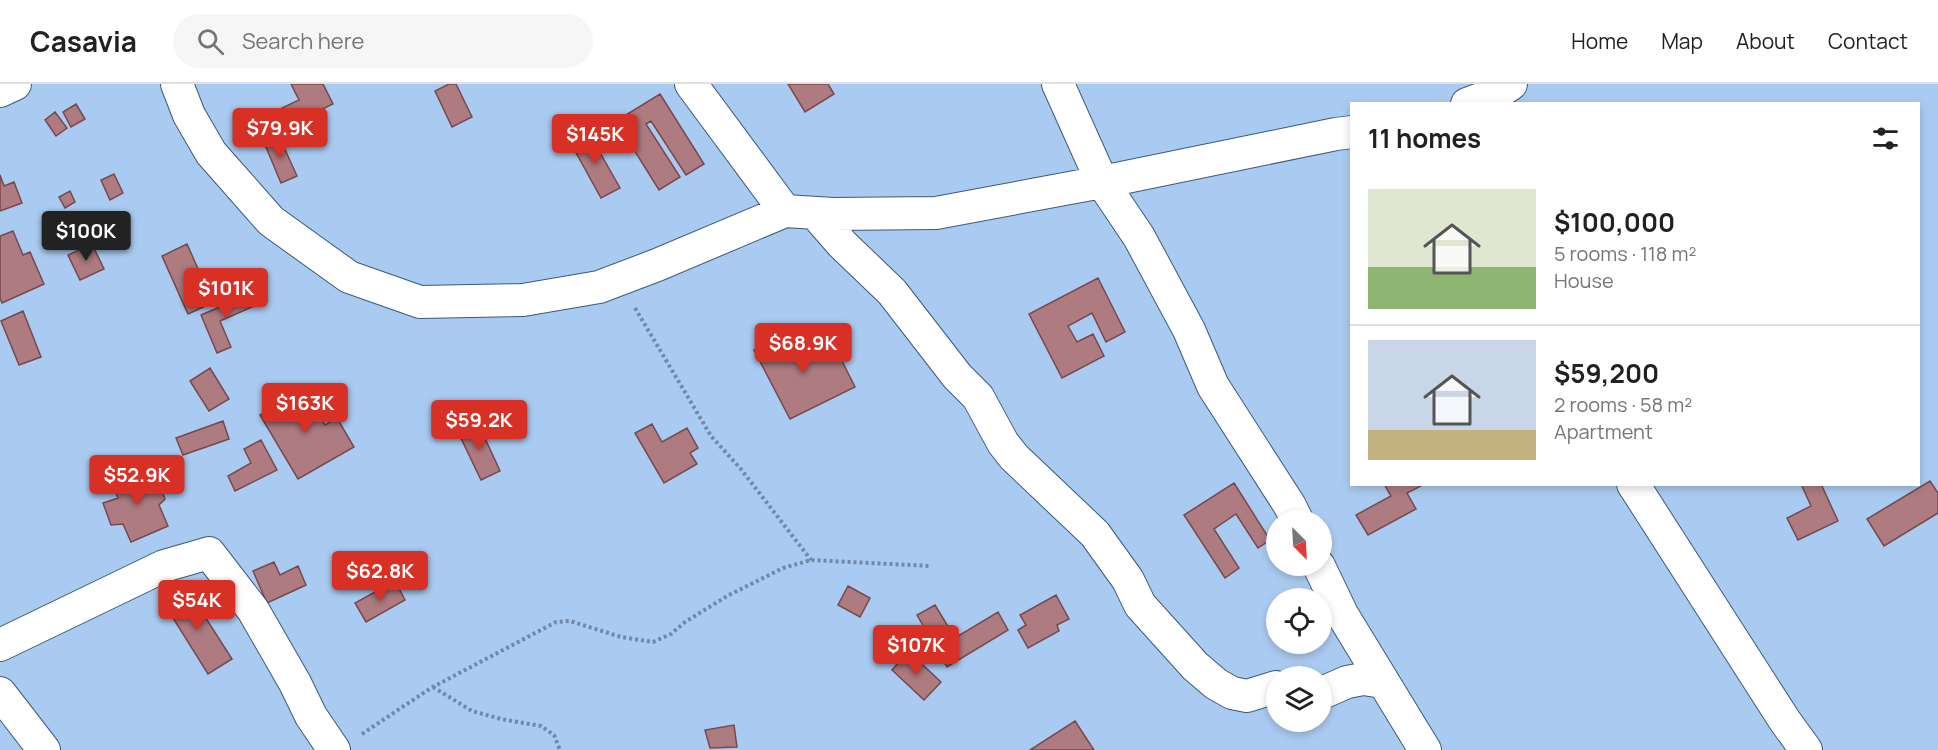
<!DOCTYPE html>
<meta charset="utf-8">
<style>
:root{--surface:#fff;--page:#f6f6f6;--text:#202124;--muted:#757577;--line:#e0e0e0;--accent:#d93025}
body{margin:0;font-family:Manrope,sans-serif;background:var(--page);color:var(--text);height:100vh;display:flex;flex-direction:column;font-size:22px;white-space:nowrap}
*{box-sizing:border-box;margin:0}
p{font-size:20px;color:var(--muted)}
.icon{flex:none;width:33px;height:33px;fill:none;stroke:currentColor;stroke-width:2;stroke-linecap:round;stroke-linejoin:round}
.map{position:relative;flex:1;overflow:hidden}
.details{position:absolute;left:1350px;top:18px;width:570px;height:384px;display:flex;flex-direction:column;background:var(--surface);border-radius:0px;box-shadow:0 3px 9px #0003}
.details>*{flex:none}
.needle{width:39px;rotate:156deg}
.tools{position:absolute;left:1266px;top:426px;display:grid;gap:12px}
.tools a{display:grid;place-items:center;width:66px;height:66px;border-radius:50%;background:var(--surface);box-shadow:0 3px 9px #0003;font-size:30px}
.price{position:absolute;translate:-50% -51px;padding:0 14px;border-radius:6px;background:var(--accent);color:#fff;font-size:20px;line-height:39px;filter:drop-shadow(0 2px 3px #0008)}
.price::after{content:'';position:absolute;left:50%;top:36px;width:18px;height:14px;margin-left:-9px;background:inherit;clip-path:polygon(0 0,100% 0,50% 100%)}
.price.current{background:#222;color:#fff}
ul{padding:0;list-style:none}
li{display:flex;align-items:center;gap:18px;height:150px;padding:0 18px}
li+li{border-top:2px solid var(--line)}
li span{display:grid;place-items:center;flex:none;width:168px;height:120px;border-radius:0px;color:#555}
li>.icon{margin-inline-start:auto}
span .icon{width:72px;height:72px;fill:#fffc;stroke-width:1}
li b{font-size:26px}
h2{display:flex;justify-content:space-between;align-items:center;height:72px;padding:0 18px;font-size:26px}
header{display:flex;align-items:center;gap:36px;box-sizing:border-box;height:84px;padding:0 30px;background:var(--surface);border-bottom:2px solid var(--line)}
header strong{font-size:28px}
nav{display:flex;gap:33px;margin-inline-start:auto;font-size:21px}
.search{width:420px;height:54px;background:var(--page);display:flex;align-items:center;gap:15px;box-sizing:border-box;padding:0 21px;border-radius:33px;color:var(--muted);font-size:22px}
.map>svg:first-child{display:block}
</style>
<header>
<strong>Casavia</strong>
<div class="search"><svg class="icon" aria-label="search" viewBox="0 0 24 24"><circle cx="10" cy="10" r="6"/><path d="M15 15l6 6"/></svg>Search here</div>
<nav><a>Home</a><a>Map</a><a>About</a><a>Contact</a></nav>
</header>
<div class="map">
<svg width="1938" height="666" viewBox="0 0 1938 666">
<rect width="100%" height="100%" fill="#aacbf1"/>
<!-- building -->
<path fill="#ae7b80" stroke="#77484d" stroke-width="1.5" d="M291,0H323L333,20L269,51L261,34L299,16Z
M449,0H456L472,33L452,43L435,7Z
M788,0H828L834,10L805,28Z
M660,10L704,80L686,91L651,37L646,40L680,93L659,106L616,37Z
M76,20L85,35L71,43L63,28Z
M55,28L67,44L56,52L45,36Z
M278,50L297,92L281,99L263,56Z
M590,51L620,104L601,114L569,56Z
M114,90L123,109L110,116L101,96Z
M0,91L4,102L14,98L22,119L0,127Z
M70,107L75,118L65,124L59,113Z
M13,147L23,171L30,168L44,200L2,219L0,214V152Z
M92,160L104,185L80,196L68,171Z
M187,160L203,196L219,198L226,213L188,230L162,172Z
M1098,194L1125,248L1106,258L1092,229L1068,242L1077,258L1093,250L1104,272L1062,294L1029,230Z
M255,208L261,219L220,237L231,263L217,269L201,231Z
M23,227L41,273L19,281L1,237Z
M787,250L794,264L813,254L825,275L840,273L855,303L790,335L754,266Z
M210,284L229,315L209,327L190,297Z
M304,304L325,341L337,334L354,363L298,395L260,331Z
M223,337L229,355L183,371L176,354Z
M478,339L500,387L481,396L458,348Z
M652,340L662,358L687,344L698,364L690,369L697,380L664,399L635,349Z
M261,356L277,386L235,407L228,392L251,379L244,365Z
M145,386L153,405L160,402L165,415L159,421L168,442L131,458L123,440L111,441L103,419L118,414L111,399Z
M1930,397L1938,409V429L1884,462L1867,435Z
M1234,399L1270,456L1258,464L1236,430L1214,445L1239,484L1225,494L1184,431Z
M1384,400H1420L1421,402L1407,409L1416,425L1368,451L1356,431L1391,412Z
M1801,400H1821L1838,437L1798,456L1787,434L1811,422Z
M274,478L280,491L298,482L306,501L267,519L253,487Z
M395,497L405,516L366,538L355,519Z
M848,502L870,514L860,533L838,521Z
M186,503L232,575L208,590L163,518Z
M1056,511L1069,535L1057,541L1059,547L1028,564L1018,546L1026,541L1020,531Z
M935,521L955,554L998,528L1008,546L947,583L917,531Z
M908,567L941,598L924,616L892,586Z
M1075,637L1094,666H1030Z
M734,641L737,663L710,664L705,646Z"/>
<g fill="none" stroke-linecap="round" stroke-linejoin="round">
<!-- street casing -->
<g stroke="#3c597a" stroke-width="34">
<path id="street" d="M177,0L189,31L211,69L271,137L349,193L420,218L523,216L599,203L657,181L785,127L833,130L936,129L1102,98L1336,50L1352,48
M691,0L785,127
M1058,0L1102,98L1139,153L1189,246L1213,302L1290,422L1297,436
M0,7L15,0
M1467,20L1499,8L1511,0
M815,129L842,160L892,208L957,292L978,313L1003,359L1014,373L1095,450L1128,496L1140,521L1195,582L1216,600L1232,609L1247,612L1276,603
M1633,400L1785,637L1806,666
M1319,482L1342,530L1425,666
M0,561L164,482L209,469L253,526L295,599L311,632L334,666
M0,609L44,666
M1322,609L1347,598L1363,595L1383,598"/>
</g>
<!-- path -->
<path stroke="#7089a6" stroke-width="4" stroke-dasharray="3 3" stroke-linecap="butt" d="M635,224L711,352L740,384L811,476
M433,603L472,627L501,635L541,642L554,651L560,666
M362,650L431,604L556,538L570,537L621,553L653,558L671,550L685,538L729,511L783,484L811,476L930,482"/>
<!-- street -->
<use href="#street" stroke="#fff" stroke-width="32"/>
</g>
</svg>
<div class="tools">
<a><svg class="needle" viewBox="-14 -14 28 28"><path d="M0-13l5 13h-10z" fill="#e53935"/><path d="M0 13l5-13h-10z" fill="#757577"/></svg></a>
<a><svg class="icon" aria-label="locate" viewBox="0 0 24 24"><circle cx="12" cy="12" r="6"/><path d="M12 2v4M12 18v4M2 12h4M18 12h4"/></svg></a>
<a><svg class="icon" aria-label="layers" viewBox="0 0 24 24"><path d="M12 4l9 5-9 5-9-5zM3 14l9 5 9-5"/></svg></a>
</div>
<b class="price" style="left:280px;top:75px">$79.9K</b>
<b class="price" style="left:595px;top:81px">$145K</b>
<b class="price current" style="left:86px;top:178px">$100K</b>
<b class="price" style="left:226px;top:235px">$101K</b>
<b class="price" style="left:803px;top:290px">$68.9K</b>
<b class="price" style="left:305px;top:350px">$163K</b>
<b class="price" style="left:479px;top:367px">$59.2K</b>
<b class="price" style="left:137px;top:422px">$52.9K</b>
<b class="price" style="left:380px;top:518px">$62.8K</b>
<b class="price" style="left:197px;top:547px">$54K</b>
<b class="price" style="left:916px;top:592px">$107K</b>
<section class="details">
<h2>11 homes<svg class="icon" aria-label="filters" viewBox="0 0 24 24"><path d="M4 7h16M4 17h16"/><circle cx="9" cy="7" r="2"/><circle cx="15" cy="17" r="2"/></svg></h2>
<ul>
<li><span style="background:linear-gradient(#dfe7d0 65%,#8fb573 0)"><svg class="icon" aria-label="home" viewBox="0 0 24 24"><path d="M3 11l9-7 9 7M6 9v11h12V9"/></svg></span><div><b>$100,000</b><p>5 rooms · 118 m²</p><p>House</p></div></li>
<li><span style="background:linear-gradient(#c9d6e8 75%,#c2b280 0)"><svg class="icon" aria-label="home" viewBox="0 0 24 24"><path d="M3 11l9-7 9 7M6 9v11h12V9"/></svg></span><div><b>$59,200</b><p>2 rooms · 58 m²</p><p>Apartment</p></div></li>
</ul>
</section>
</div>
